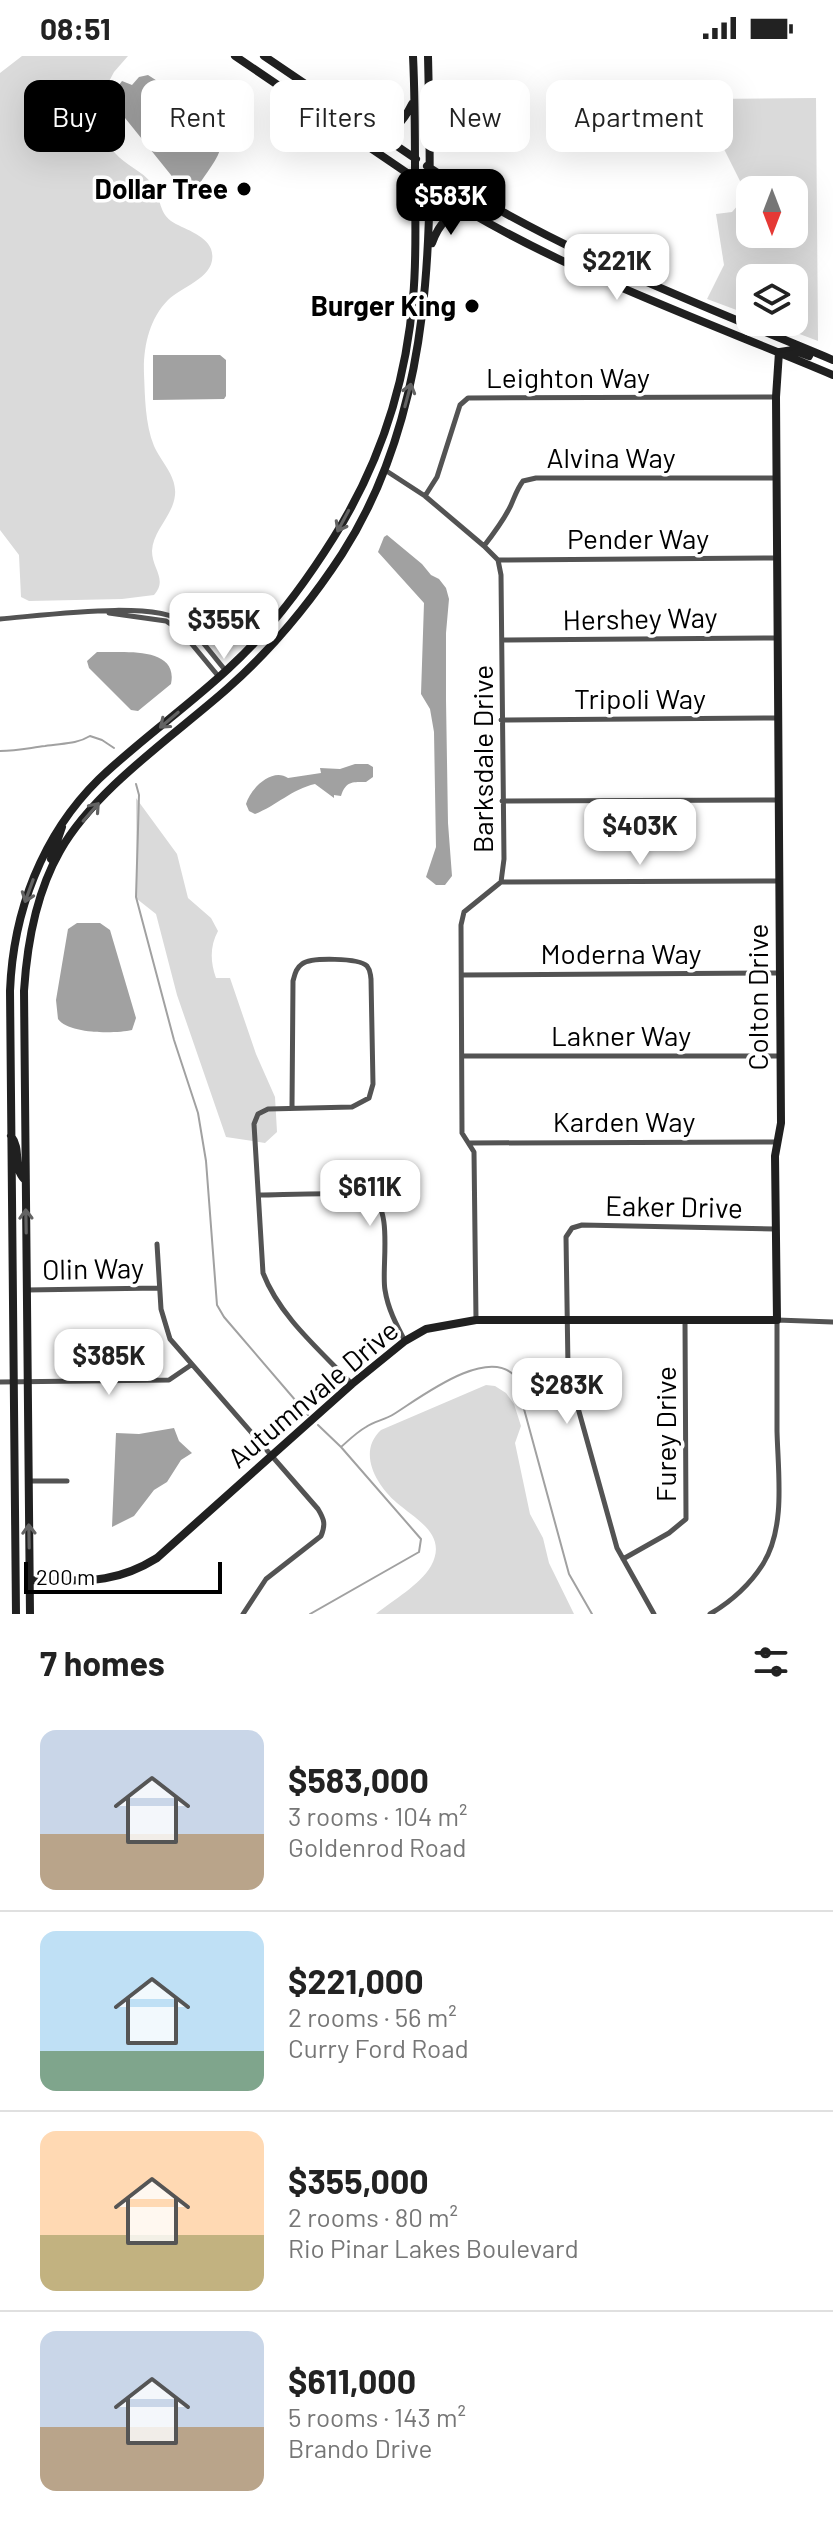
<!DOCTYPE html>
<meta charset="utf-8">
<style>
:root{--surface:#fff;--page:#f6f6f6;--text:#222;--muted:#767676;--line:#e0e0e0;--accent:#000}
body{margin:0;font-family:Barlow,sans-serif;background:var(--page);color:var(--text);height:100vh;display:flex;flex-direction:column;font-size:30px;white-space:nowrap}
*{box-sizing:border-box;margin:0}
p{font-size:26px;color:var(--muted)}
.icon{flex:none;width:44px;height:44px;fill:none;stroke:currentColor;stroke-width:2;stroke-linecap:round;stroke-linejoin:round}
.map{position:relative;height:1558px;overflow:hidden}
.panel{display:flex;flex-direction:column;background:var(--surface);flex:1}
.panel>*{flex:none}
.guide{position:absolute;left:24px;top:24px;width:786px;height:72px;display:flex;gap:16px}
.needle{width:52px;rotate:180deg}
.controls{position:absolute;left:736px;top:120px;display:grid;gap:16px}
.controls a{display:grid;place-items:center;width:72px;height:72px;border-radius:16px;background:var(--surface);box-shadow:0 8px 32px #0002;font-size:40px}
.scale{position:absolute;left:24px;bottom:20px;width:198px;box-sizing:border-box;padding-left:8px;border:4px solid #000;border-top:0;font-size:22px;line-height:28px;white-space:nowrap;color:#000;-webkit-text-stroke:6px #fff;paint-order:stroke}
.price{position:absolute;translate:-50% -68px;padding:0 18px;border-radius:16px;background:#fff;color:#222;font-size:26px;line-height:52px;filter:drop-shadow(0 2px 4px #0008)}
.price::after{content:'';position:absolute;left:50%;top:48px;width:24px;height:18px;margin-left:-12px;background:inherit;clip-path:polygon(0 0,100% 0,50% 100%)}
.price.active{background:var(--accent);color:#fff}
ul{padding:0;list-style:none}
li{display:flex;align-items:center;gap:24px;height:200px;padding:0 40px}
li+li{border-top:2px solid var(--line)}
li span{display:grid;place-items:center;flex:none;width:224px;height:160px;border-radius:16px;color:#555}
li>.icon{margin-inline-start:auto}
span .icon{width:96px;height:96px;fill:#fffc;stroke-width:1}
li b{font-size:34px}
h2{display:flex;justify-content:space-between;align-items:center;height:96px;padding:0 40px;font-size:34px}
.tag{padding:0 28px;border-radius:16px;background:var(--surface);box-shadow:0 8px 32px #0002;font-size:28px;line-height:72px}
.tag.active{background:var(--accent);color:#fff}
.status{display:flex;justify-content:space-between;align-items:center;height:56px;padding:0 40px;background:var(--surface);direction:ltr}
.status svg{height:22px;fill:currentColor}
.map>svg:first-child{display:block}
</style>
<div class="status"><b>08:51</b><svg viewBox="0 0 49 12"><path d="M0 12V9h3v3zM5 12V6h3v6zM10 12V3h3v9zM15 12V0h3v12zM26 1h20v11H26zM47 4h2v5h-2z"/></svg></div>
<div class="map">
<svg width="833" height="1558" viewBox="0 0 833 1558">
<rect width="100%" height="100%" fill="#fff"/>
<!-- green -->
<path fill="#dadada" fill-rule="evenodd" d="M22,0H128L114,16L95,52C101,66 106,85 115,97C125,109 143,115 152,128C161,140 158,155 171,165C183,173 205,178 211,193C220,220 182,230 168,244C149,263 143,292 144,318C145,340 145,368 154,390C161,406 177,420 175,439C173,460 153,474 152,495C152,513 168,523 154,539L122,543L29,545L21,541L19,499L0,474V17Z
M816,42L818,285L768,266H794V222H750V259L707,243L724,209L716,158L732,156L747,139L718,81L707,74L706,43ZM794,134V178H750V134Z
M136,742L177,798L188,842L211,862L218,875C210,890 210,905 216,922H230L256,998L275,1041L277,1076L265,1087L226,1081L177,939L156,858L137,843Z
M486,1329L495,1330L506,1337L514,1348L521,1370L515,1387L530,1458L543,1482L549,1507L574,1558H376C393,1544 420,1529 431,1510C448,1479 417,1464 397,1447C376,1429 357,1396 381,1374Z"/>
<!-- water -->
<path fill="#a1a1a1" d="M148,19L213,61C233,87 215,104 200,127L188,131L179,129L121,57V41L116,33L122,25L132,29L139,21Z
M153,299H220L226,304V340L224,343L153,344Z
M387,479L422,508L431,519L439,523L446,532L449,543L446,577V644L448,767L452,820L445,829H436L426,821L436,791L434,676L430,653L421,638L424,547L378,496L384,481Z
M97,596C121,597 179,589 171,628L138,655L131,654L89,612L87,605Z
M355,708H368L373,711V721L366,726C352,726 346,725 341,740L334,739V742L315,728C292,733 276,750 255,758L249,755L246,748C250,733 272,711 288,722L321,717L320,712L340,713Z
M77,867H100L110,874L136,962L132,974C114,978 69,978 58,963L56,944L68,873Z
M174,1372L179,1385L192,1397L181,1404L167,1426L154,1434L134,1460L112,1471L116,1377L139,1378Z"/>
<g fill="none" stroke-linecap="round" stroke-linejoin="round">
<!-- stream -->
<path stroke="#a1a1a1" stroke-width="2" d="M0,695C17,695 29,692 45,690C62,687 75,689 90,680L102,684L114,692
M136,728L139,739L136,841L174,984L198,1057L206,1105L217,1249L224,1261L308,1359
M341,1391C349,1384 357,1376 366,1371C374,1365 385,1364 394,1358C421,1341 487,1290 515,1320L569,1518L592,1558
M310,1558L419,1496L421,1483L341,1391L318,1369"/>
<!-- street -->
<path stroke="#535353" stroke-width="5" d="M385,414L425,440L484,490L498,504L501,519L504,803L501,826L464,856L461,869L462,1077L474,1096L476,1263
M425,440L437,421L460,349L468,342L775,341
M484,490C494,477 504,464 511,449C515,440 517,433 523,425L536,422H776
M499,504L777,502
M109,557L166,565L181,575L219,621
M0,563C40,560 156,543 185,567C200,581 213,600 226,615
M502,584L777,582
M501,664L778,662
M502,745L778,744
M501,826L778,825
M462,919L779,917
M462,1000H780
M292,1052L293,925C295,918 296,912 302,908C311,901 359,902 367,910C371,915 370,917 371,923L373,1028L369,1042L352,1051L268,1053L258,1058L254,1068L263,1217C280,1261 320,1294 352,1328
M470,1087L777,1086
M260,1139C283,1139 353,1135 370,1141C394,1150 381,1213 385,1234C388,1253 396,1268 405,1285
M157,1188L161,1253L170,1283L318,1453C324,1463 326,1468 321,1480L266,1523L243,1558
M26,1234L159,1232
M0,1326L169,1324L191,1309
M28,1425H67
M623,1503L669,1477L686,1463L685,1265
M654,1558L617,1492L578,1352L568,1311L566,1181L572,1172L582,1169L775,1173
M710,1558C732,1545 749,1530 763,1508C786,1471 778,1417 777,1375C777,1338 777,1301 777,1264L833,1266"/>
<!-- secondary -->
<path stroke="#202020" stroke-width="8" d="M235,0L416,123
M264,0L416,103
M375,72C396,76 403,66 412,48
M427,110C553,194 695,246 833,304
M428,131C553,212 696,261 833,319
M432,187C439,168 448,156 471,158
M780,296L793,294L809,300
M54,806L51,803L62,771
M11,1080C22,1094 12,1111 25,1124
M30,1524C81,1524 112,1530 157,1502L352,1328L405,1285L426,1273L476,1264H777L775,1100L781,1067L776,341L779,296
M16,1558L10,935C13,856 42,779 99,723C140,684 187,651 228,613C270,575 304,529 334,481C379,409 406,327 413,242C417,202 415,161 415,121C415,81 415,40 413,0
M30,1558L24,935C27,888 36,837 60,795C95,733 175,679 228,632C272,593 310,547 342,498C437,350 432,170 428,0"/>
</g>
<!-- one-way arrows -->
<defs><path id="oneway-shaft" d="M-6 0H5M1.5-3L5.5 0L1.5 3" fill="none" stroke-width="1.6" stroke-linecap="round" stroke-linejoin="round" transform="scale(2)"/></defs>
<g stroke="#636363">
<use href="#oneway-shaft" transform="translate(408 339) rotate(-75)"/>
<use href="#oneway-shaft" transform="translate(343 465) rotate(118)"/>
<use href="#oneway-shaft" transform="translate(169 664) rotate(140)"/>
<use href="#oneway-shaft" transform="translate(91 756) rotate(-49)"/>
<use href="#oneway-shaft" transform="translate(29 835) rotate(110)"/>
<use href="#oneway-shaft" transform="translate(26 1165) rotate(-91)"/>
<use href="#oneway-shaft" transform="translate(29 1480) rotate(-91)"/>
</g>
<!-- markers -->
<g fill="#000" stroke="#fff" stroke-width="3">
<circle cx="244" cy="133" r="8"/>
<circle cx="472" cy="250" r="8"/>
</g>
<g text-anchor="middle" stroke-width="7" stroke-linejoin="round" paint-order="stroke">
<!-- poi labels -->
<g font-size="28" font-weight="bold" fill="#000" stroke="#fff" text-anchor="end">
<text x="228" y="143">Dollar Tree</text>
<text x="456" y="260">Burger King</text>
</g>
<!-- street labels -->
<g font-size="28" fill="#000" stroke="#fff">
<text x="568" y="332">Leighton Way</text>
<text x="611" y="412">Alvina Way</text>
<text x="638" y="493">Pender Way</text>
<text transform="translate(640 563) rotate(-1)" y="10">Hershey Way</text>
<text x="640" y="653">Tripoli Way</text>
<text transform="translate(483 703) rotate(-90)" y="10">Barksdale Drive</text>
<text x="621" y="908">Moderna Way</text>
<text transform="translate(758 941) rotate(-90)" y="10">Colton Drive</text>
<text x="621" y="990">Lakner Way</text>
<text x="624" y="1076">Karden Way</text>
<text transform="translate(674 1151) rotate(1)" y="10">Eaker Drive</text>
<text transform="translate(93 1213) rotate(-1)" y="10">Olin Way</text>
<text transform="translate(313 1338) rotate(-40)" y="10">Autumnvale Drive</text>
<text transform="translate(666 1378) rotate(-90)" y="10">Furey Drive</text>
</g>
</g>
</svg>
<div class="controls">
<a><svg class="needle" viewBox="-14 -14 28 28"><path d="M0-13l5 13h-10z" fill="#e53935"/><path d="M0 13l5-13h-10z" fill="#767676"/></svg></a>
<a><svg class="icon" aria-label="layers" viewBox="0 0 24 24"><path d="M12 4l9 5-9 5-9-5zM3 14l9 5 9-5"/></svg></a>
</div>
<div class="scale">200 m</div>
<b class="price active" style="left:451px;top:181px">$583K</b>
<b class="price" style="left:617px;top:246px">$221K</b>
<b class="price" style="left:224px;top:605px">$355K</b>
<b class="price" style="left:640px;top:811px">$403K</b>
<b class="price" style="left:370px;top:1172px">$611K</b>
<b class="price" style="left:109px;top:1341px">$385K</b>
<b class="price" style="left:567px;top:1370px">$283K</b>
<div class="guide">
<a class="tag active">Buy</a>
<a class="tag">Rent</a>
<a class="tag">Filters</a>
<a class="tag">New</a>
<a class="tag">Apartment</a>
</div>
</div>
<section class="panel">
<h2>7 homes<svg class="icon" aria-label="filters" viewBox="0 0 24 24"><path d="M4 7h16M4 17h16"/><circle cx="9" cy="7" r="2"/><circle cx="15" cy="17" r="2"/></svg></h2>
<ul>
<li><span style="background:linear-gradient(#c9d6e8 65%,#b9a48a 0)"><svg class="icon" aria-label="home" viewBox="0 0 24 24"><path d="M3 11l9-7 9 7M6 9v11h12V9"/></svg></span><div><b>$583,000</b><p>3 rooms · 104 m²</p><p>Goldenrod Road</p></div></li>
<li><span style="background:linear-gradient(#bfe0f5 75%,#7fa58c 0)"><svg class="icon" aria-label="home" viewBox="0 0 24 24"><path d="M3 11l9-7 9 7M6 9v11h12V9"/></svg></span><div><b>$221,000</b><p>2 rooms · 56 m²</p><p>Curry Ford Road</p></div></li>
<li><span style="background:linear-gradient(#ffd9b3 65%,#c2b280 0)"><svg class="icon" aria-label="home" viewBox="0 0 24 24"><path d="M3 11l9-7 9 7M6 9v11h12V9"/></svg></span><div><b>$355,000</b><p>2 rooms · 80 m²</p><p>Rio Pinar Lakes Boulevard</p></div></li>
<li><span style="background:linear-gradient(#c9d6e8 60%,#b9a48a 0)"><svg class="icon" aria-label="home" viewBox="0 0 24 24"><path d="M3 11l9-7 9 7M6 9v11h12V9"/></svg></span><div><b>$611,000</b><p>5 rooms · 143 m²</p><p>Brando Drive</p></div></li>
</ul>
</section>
